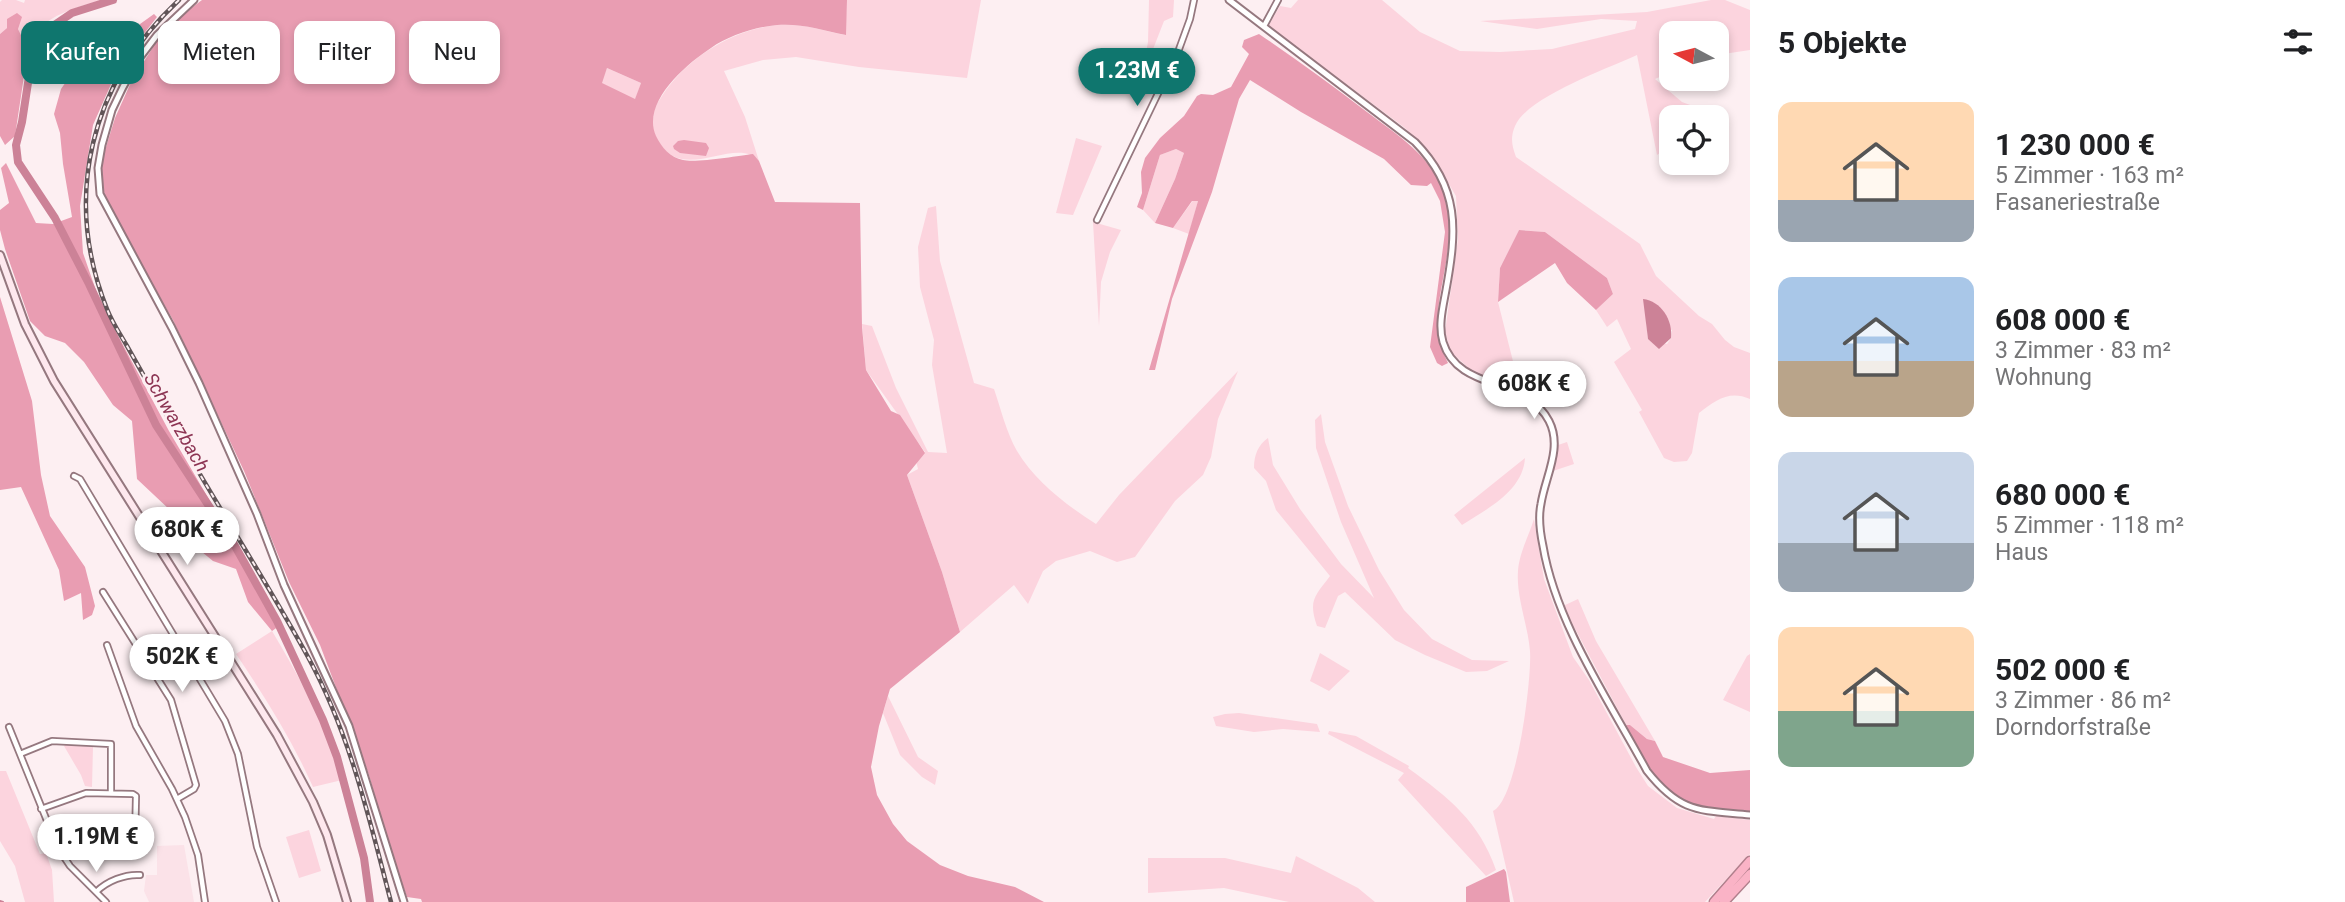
<!DOCTYPE html>
<html lang="de">
<meta charset="utf-8">
<style>
:root{--surface:#fff;--page:#f2f2f2;--text:#202124;--muted:#757577;--accent:#0f766e}
body{margin:0;font-family:Roboto,sans-serif;background:var(--page);color:var(--text);height:100vh;display:flex;flex-direction:column;font-size:26px;white-space:nowrap}
*{box-sizing:border-box;margin:0}
p{font-size:23px;color:var(--muted)}
.icon{flex:none;width:38px;height:38px;fill:none;stroke:currentColor;stroke-width:2;stroke-linecap:round;stroke-linejoin:round}
.map{position:relative;flex:1;overflow:hidden}
.panel{display:flex;flex-direction:column;background:var(--surface);width:595px}
.panel>*{flex:none}
.hud{position:absolute;left:21px;top:21px;width:665px;height:63px;display:flex;gap:14px}
.needle{width:46px;rotate:277deg}
.buttons{position:absolute;left:1659px;top:21px;display:grid;gap:14px}
.buttons a{display:grid;place-items:center;width:70px;height:70px;border-radius:14px;background:var(--surface);box-shadow:0 4px 10px #0003;font-size:35px}
.price{position:absolute;translate:-50% -60px;padding:0 16px;border-radius:24px;background:#fff;color:#222;font-size:23px;line-height:46px;filter:drop-shadow(0 2px 4px #0008)}
.price::after{content:'';position:absolute;left:50%;top:42px;width:21px;height:16px;margin-left:-10px;background:inherit;clip-path:polygon(0 0,100% 0,50% 100%)}
.price.selected{background:var(--accent);color:#fff}
ul{padding:0;list-style:none}
li{display:flex;align-items:center;gap:21px;height:175px;padding:0 28px}
li span{display:grid;place-items:center;flex:none;width:196px;height:140px;border-radius:14px;color:#555}
li>.icon{margin-inline-start:auto}
span .icon{width:84px;height:84px;fill:#fffc;stroke-width:1}
li b{font-size:30px}
h2{display:flex;justify-content:space-between;align-items:center;height:84px;padding:0 28px;font-size:30px}
.chip{padding:0 24px;border-radius:14px;background:var(--surface);box-shadow:0 4px 10px #0003;font-size:24px;line-height:63px}
.chip.selected{background:var(--accent);color:#fff}
main{display:flex;flex:1;min-height:0}
.map>svg:first-child{display:block}
</style>
<main>
<div class="map">
<svg width="1750" height="902" viewBox="0 0 1750 902">
<rect width="100%" height="100%" fill="#fdeff2"/>
<!-- built -->
<path fill="#fbe2e8" d="M184,845L194,902H149L144,891L146,875H157V846Z"/>
<!-- green -->
<path fill="#fcd4de" fill-rule="evenodd" d="M2,0H16L24,3L25,0H101C79,7 41,16 32,40L22,37L18,29L7,28L0,34V2Z
M847,0H981L967,78L859,67L796,57L763,60L724,71L745,117L759,161C738,136 690,178 664,149C659,143 653,134 652,126C650,114 656,105 662,96C687,58 731,30 777,25C800,23 823,30 845,35Z
M1149,0H1174L1173,17L1164,21L1148,62L1143,68L1148,42Z
M1298,0H1382L1420,32L1460,51L1500,52L1552,49L1635,29L1637,21L1601,19L1537,29L1480,21L1647,12L1711,0H1725L1750,10V50L1717,55V33H1671V72L1655,79L1682,102L1725,118L1717,120V117H1671V145L1657,155L1637,55C1609,68 1527,97 1515,126C1510,138 1512,146 1516,157L1640,244L1656,276L1699,316L1712,324L1725,340L1734,347L1750,353V399C1729,390 1716,400 1699,413L1692,453L1687,461L1674,462L1664,458L1639,412L1642,410L1614,362L1631,349L1617,319L1607,327L1596,310L1613,294L1607,278L1545,232L1519,230L1500,268L1498,302L1520,389L1474,373L1451,352L1445,332L1458,239L1456,196L1434,159L1405,128L1268,26L1280,6L1291,8ZM1646,322L1672,330L1671,338L1667,344L1648,339Z
M607,68L641,83L635,100L601,83Z
M1076,138L1102,146L1073,215L1056,213Z
M1176,149L1184,153L1175,179L1155,223L1143,210L1160,155Z
M1194,199L1198,201L1189,234L1173,228Z
M936,206L940,261L974,383L994,389C1001,409 1006,432 1017,451C1035,481 1066,505 1096,524L1119,495L1238,371L1218,419L1211,457L1203,475L1175,501L1135,557L1117,562L1090,551L1056,561L1043,571L1028,604L1014,585L960,632L942,572L907,475L918,469L916,461L925,452L866,370L862,324L872,326L896,388L928,452L947,453L932,365L934,340L920,287L918,247L928,208Z
M1093,222L1121,230L1110,252L1101,282L1099,326Z
M1321,414L1325,442L1348,506L1379,570L1404,610L1432,639L1472,660L1509,661L1487,671L1466,672L1425,655L1395,640L1345,592L1338,596L1325,628L1317,626C1308,600 1315,596 1330,576L1276,510L1266,481L1254,468C1254,455 1258,445 1268,438L1273,465L1300,509L1341,564L1374,598L1341,522L1316,448L1315,420Z
M1567,442L1574,464L1553,471L1558,445Z
M1525,458C1523,491 1487,509 1462,525L1454,515Z
M1534,519L1544,579L1573,657L1589,680L1636,767L1648,786L1677,808L1714,819L1716,816L1750,820V854L1705,902H1514L1493,811C1517,800 1532,678 1530,651C1528,625 1516,597 1518,571C1519,554 1529,535 1534,519Z
M1578,599L1596,641L1655,741L1647,739L1630,725H1626L1563,606Z
M272,631C300,678 327,727 342,780L313,787C292,740 265,697 236,654Z
M1320,653L1350,671L1329,691L1310,681Z
M1750,654V712L1723,700L1747,656Z
M888,696L918,757L938,771L935,785L922,777L900,755L883,713Z
M1239,713L1317,724L1320,732L1283,729L1254,732L1216,726L1213,717L1225,714Z
M1329,731L1356,736L1409,766L1408,768C1449,798 1479,821 1496,870L1486,876L1398,780L1404,773L1328,734Z
M66,744L93,747L92,787L85,786L81,775L64,746Z
M0,771H6L40,854L46,853L52,870L54,902H25L15,866L0,841Z
M309,830L321,871L299,878L286,837Z
M1296,856L1358,888L1375,902H1289L1224,888L1148,893V858H1225L1291,873Z"/>
<!-- forest -->
<path fill="#e99db2" fill-rule="evenodd" d="M202,0H847L846,35C823,30 800,23 777,25C755,27 728,36 711,48C685,65 641,103 656,136C661,147 671,158 683,160C696,163 738,156 753,154L759,161L775,202L860,203L862,327L866,370L891,411L900,415L925,453L907,475L942,572L960,632L890,689L879,726L871,767L877,795L893,824L907,841L940,865L968,876L1015,887L1044,902H422L421,899L407,897L387,840L369,775L320,645L289,582L244,471L202,382L173,320L115,219L101,185L102,160L115,118L132,80L157,41L182,15ZM607,68L641,83L635,99L602,83Z
M17,13L22,17L18,29L22,37L32,40L27,46L25,58L24,76L15,136L5,145L0,136V34L7,28V19Z
M154,14L157,17L129,53L112,82L93,125L80,206L83,253L100,302L169,431L282,624L272,631L248,602L236,569L213,561L191,543L187,526L137,479L132,421L113,405L84,362L65,343L45,336L30,321L5,249L0,230V210L9,203L1,168L6,163L36,223L53,224L72,217L63,164L60,133L54,114L61,89L77,66L97,48L115,42Z
M1259,34C1296,59 1332,85 1367,112C1392,131 1425,152 1439,181C1450,202 1451,226 1448,249C1443,290 1428,324 1448,363L1442,366L1437,363L1430,347L1445,232L1440,201L1431,183L1427,186L1411,185L1384,159L1301,112L1250,80L1239,99L1212,192L1172,299L1155,370H1149L1198,201H1192L1173,228L1155,223L1175,179L1184,153L1176,149L1160,155L1143,210L1137,207L1142,193L1141,172L1145,158L1160,138L1184,116L1197,96L1201,94L1213,95L1231,87L1249,54L1242,47L1244,40Z
M684,140L706,143L709,148L706,156L680,153L674,149L673,146L678,141Z
M1519,230L1545,232L1607,278L1613,294L1596,310L1567,283L1555,263L1498,302L1500,268Z
M0,297L32,401L41,475L50,516L85,567L95,606L92,615L83,620L81,593L64,601L59,570L21,487L0,490Z
M1626,725H1630L1647,739L1655,741L1663,757L1710,773L1750,770V812C1736,809 1721,810 1706,808C1663,800 1643,761 1626,725Z
M1504,869L1506,872L1510,902H1466V887Z"/>
<!-- water -->
<path fill="#cc8297" d="M1643,299C1661,301 1673,320 1671,338L1659,349L1648,339Z"/>
<g fill="none" stroke-linecap="round" stroke-linejoin="round">
<!-- stream -->
<path stroke="#cc8297" stroke-width="2" d="M0,901L3,902"/>
<!-- river -->
<path stroke="#cc8297" stroke-width="8" d="M113,0L72,13L41,34L31,46L30,70L22,122L16,145L18,162L55,218L89,284L156,425L235,546L277,621L323,720L337,757L364,858L370,902"/>
<!-- minor casing -->
<g stroke="#95787f" stroke-width="8">
<path id="minor" d="M1264,26L1278,0
M1097,220L1178,52L1190,19L1194,0
M74,476L80,479L225,721L238,754L257,847L276,902
M103,592L171,700L196,785L194,789L177,799
M107,645L136,726L172,789L185,817L198,855L205,902
M9,727L58,848L70,866L106,902
M20,754L52,741L111,744V793
M41,809L86,793L133,794L136,796L135,841L124,843
M96,892C107,881 125,874 140,875"/>
</g>
<!-- tertiary casing -->
<g stroke="#95787f" stroke-width="9">
<path id="tertiary" d="M194,0L157,35L138,60L123,87L112,110L102,145L98,168L100,194L172,328L199,383L257,514L284,585L349,726L404,902
M1229,0L1415,142C1460,188 1457,230 1446,290C1443,307 1438,325 1443,342C1458,392 1527,377 1549,421C1563,448 1545,477 1541,504C1538,518 1540,532 1543,546C1556,624 1610,702 1647,771C1681,814 1700,810 1750,815"/>
</g>
<!-- secondary casing -->
<g stroke="#95787f" stroke-width="10">
<path id="secondary" d="M0,255L25,324L54,381L277,735L313,802L327,835L347,902"/>
</g>
<!-- motorway casing -->
<g stroke="#b17f8c" stroke-width="11">
<path id="motorway" d="M1714,902L1750,861
M1724,902L1750,874"/>
</g>
<!-- minor -->
<use href="#minor" stroke="#fff" stroke-width="4.5"/>
<!-- tertiary -->
<use href="#tertiary" stroke="#fff" stroke-width="5"/>
<!-- secondary -->
<use href="#secondary" stroke="#fee8ee" stroke-width="6"/>
<!-- motorway -->
<use href="#motorway" stroke="#fab3c6" stroke-width="8"/>
<!-- rail casing -->
<g stroke="#615558" stroke-width="4.5">
<path id="rail" d="M179,0C91,82 62,196 107,309C112,322 120,334 127,346C140,369 153,392 166,415C211,497 263,575 308,657C350,734 369,818 391,902"/>
</g>
<!-- rail -->
<use href="#rail" stroke="#fdeff2" stroke-width="2" stroke-dasharray="5" stroke-linecap="butt"/>
</g>
<g text-anchor="middle" stroke-width="6" stroke-linejoin="round" paint-order="stroke">
<!-- water labels -->
<g font-size="19" font-style="italic" fill="#8c3453" stroke="#fdeff2">
<text transform="translate(177 422) rotate(60)" y="7">Schwarzbach</text>
</g>
</g>
</svg>
<div class="buttons">
<a><svg class="needle" viewBox="-14 -14 28 28"><path d="M0-13l5 13h-10z" fill="#e53935"/><path d="M0 13l5-13h-10z" fill="#757577"/></svg></a>
<a><svg class="icon" aria-label="locate" viewBox="0 0 24 24"><circle cx="12" cy="12" r="6"/><path d="M12 2v4M12 18v4M2 12h4M18 12h4"/></svg></a>
</div>
<b class="price selected" style="left:1137px;top:108px">1.23M €</b>
<b class="price" style="left:1534px;top:421px">608K €</b>
<b class="price" style="left:187px;top:567px">680K €</b>
<b class="price" style="left:182px;top:694px">502K €</b>
<b class="price" style="left:96px;top:874px">1.19M €</b>
<div class="hud">
<a class="chip selected">Kaufen</a>
<a class="chip">Mieten</a>
<a class="chip">Filter</a>
<a class="chip">Neu</a>
</div>
</div>
<section class="panel">
<h2>5 Objekte<svg class="icon" aria-label="filters" viewBox="0 0 24 24"><path d="M4 7h16M4 17h16"/><circle cx="9" cy="7" r="2"/><circle cx="15" cy="17" r="2"/></svg></h2>
<ul>
<li><span style="background:linear-gradient(#ffd9b3 70%,#9aa5b1 0)"><svg class="icon" aria-label="home" viewBox="0 0 24 24"><path d="M3 11l9-7 9 7M6 9v11h12V9"/></svg></span><div><b>1 230 000 €</b><p>5 Zimmer · 163 m²</p><p>Fasaneriestraße</p></div></li>
<li><span style="background:linear-gradient(#a9c7e8 60%,#b9a48a 0)"><svg class="icon" aria-label="home" viewBox="0 0 24 24"><path d="M3 11l9-7 9 7M6 9v11h12V9"/></svg></span><div><b>608 000 €</b><p>3 Zimmer · 83 m²</p><p>Wohnung</p></div></li>
<li><span style="background:linear-gradient(#c9d6e8 65%,#9aa5b1 0)"><svg class="icon" aria-label="home" viewBox="0 0 24 24"><path d="M3 11l9-7 9 7M6 9v11h12V9"/></svg></span><div><b>680 000 €</b><p>5 Zimmer · 118 m²</p><p>Haus</p></div></li>
<li><span style="background:linear-gradient(#ffd9b3 60%,#7fa58c 0)"><svg class="icon" aria-label="home" viewBox="0 0 24 24"><path d="M3 11l9-7 9 7M6 9v11h12V9"/></svg></span><div><b>502 000 €</b><p>3 Zimmer · 86 m²</p><p>Dorndorfstraße</p></div></li>
</ul>
</section>
</main>
